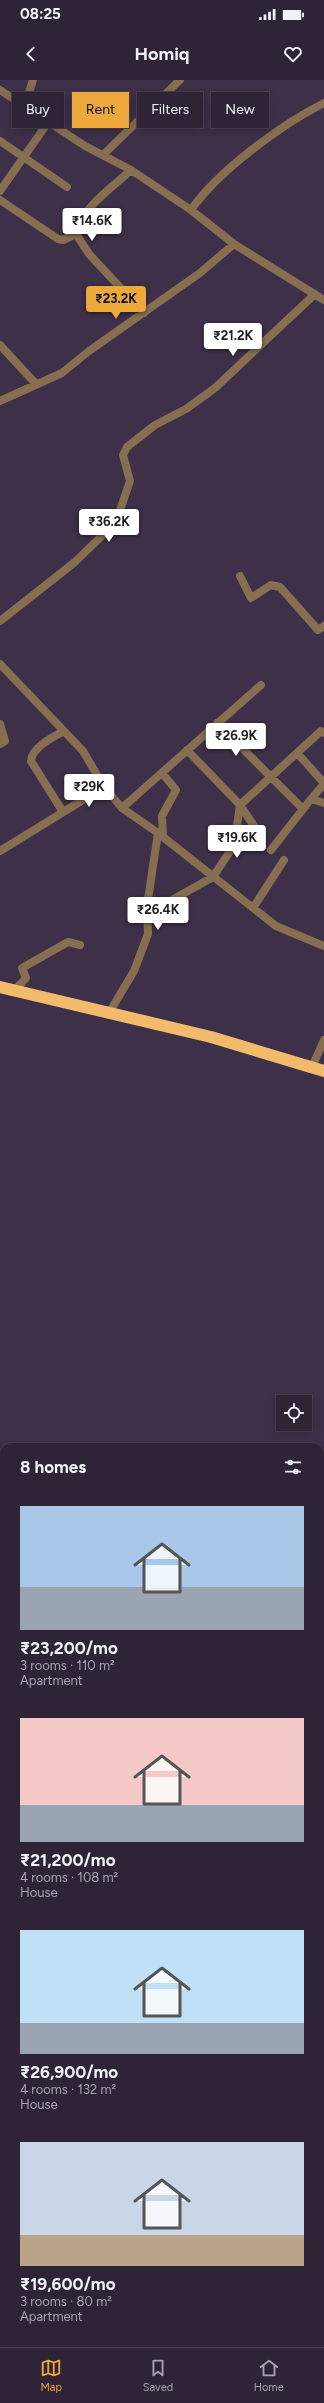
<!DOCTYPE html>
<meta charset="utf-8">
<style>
:root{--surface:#2e2436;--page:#3a3042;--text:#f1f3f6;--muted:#a7a4ad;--line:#494151;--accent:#eda83b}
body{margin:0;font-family:Figtree,sans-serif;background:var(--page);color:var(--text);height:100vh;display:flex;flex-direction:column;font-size:15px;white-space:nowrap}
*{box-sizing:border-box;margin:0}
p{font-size:13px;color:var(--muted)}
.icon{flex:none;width:22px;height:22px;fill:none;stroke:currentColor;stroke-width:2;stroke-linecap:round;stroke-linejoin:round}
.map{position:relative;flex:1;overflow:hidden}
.side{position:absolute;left:0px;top:1363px;width:324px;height:904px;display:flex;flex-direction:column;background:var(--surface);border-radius:12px 12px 0 0;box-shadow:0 2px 10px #0003,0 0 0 1px var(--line)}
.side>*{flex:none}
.guide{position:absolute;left:12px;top:12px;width:300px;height:36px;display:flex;gap:8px}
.controls{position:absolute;left:276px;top:1315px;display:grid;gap:8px}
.controls a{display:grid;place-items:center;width:36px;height:36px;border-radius:0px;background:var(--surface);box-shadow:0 2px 10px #0003,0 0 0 1px var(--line);font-size:20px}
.price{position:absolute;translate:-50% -34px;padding:0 9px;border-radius:4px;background:#fff;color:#222;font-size:13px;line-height:26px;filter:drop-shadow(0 1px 2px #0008)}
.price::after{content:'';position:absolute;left:50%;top:24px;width:12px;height:9px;margin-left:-6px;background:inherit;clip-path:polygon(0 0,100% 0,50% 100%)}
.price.on{background:var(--accent);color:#111}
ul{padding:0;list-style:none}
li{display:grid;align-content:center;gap:8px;height:212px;padding:0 20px}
li span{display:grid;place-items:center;height:124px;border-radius:0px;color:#555}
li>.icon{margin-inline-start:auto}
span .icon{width:72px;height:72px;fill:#fffc;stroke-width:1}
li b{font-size:17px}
h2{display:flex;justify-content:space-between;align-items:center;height:48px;padding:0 20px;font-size:17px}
.tag{padding:0 14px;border-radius:0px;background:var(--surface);box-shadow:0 2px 10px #0003,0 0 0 1px var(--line);font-size:14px;line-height:36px}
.tag.on{background:var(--accent);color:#111}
.status{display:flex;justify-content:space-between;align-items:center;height:28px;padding:0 20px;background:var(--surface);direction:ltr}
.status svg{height:11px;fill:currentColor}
header{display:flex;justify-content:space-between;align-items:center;height:52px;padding:0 20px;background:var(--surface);font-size:18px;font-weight:700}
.tab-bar{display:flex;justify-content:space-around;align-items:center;height:56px;border-top:1px solid var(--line);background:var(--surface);font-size:11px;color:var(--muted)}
.tab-bar a{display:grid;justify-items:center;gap:2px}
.tab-bar .on{color:var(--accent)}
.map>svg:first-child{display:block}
</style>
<div class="status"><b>08:25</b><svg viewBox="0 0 49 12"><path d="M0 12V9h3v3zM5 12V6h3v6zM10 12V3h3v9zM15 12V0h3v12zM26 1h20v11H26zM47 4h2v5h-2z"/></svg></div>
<header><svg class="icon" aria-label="back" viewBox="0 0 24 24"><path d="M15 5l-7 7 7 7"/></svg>Homiq<svg class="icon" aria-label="heart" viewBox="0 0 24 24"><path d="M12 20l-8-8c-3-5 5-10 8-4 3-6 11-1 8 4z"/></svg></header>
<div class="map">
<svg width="324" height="2267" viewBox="0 0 324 2267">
<rect width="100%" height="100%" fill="#3e3048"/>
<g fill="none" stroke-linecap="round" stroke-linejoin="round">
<!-- street -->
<path stroke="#856f50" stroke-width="8" d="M0,10L85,66L131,90L191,130L234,164L324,220
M25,25L33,0
M0,61L67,107
M103,75L180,0
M131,90C114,106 79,130 76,154L89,174L144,233
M0,111L49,41
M0,120L58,159L63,160L76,154
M191,130C218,91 282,44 324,23
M0,265L36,304
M0,321L62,293L89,271L200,193L234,164
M240,496L251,518L271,505L280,507L318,550L324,546
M0,541L75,482L116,442L130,401L123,375L127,367L155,345L186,329L215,308L315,214
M0,584L83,671L104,707L122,728L158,753L276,846L324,866
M217,643L303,729
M0,644L5,661L0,664
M187,670L240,725L321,651L324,653
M298,674L324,703
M162,693L176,710L162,736L163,757
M324,704L311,719L324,723
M122,728L261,605
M63,732L31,681C32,667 53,657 64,651
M271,770L311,719
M0,771L104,707
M253,828L284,780
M147,834L213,797L234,765L240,725L254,746
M15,910L26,898L22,888L68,862L80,865
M109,933L134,891L148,854L147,826L158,753
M312,987L324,960
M0,2039H4
M0,2083H4
M320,2093L324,2086
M0,2122H4
M0,2166L4,2165
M320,2185L324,2186
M320,2229L324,2234
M209,2267L213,2263"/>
<!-- secondary -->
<path stroke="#b18d5c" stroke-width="8" d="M320,1967H324
M0,1972H4"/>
<!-- highway -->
<path stroke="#f2ba6b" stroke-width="12" d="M0,907L211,957L324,991"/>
</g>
</svg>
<div class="controls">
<a><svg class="icon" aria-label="locate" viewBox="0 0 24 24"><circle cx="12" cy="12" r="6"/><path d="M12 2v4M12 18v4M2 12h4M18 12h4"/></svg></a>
</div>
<b class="price" style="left:92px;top:162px">₹14.6K</b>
<b class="price on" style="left:116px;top:240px">₹23.2K</b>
<b class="price" style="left:233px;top:277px">₹21.2K</b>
<b class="price" style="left:109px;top:463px">₹36.2K</b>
<b class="price" style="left:236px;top:677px">₹26.9K</b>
<b class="price" style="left:89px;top:728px">₹29K</b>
<b class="price" style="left:237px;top:779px">₹19.6K</b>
<b class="price" style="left:158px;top:851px">₹26.4K</b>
<div class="guide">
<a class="tag">Buy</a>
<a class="tag on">Rent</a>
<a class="tag">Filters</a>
<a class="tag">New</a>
</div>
<section class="side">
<h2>8 homes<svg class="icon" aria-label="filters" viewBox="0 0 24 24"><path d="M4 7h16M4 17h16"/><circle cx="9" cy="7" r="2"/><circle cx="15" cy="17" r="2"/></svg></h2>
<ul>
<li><span style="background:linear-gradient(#a9c7e8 65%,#9aa5b1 0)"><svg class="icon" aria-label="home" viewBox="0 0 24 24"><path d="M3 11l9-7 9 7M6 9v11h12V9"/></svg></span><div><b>₹23,200/mo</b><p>3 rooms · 110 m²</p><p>Apartment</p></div></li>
<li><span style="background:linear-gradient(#f6c9c9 70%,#9aa5b1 0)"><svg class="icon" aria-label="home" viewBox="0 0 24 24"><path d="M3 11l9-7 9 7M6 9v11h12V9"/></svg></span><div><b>₹21,200/mo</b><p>4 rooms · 108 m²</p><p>House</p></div></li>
<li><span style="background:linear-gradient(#bfe0f5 75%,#9aa5b1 0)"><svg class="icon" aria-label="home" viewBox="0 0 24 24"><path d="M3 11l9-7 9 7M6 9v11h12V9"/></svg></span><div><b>₹26,900/mo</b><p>4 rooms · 132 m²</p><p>House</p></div></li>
<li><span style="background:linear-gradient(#c9d6e8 75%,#b9a48a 0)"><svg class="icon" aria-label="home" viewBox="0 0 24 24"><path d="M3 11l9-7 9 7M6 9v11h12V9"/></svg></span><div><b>₹19,600/mo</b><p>3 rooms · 80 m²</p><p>Apartment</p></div></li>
</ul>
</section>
</div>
<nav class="tab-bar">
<a class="on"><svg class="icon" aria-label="map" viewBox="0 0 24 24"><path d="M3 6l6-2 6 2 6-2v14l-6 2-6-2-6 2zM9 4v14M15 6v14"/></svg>Map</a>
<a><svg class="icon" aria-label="saved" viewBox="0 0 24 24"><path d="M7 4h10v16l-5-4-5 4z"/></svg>Saved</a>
<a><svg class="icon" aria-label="home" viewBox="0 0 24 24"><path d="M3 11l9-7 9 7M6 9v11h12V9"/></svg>Home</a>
</nav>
